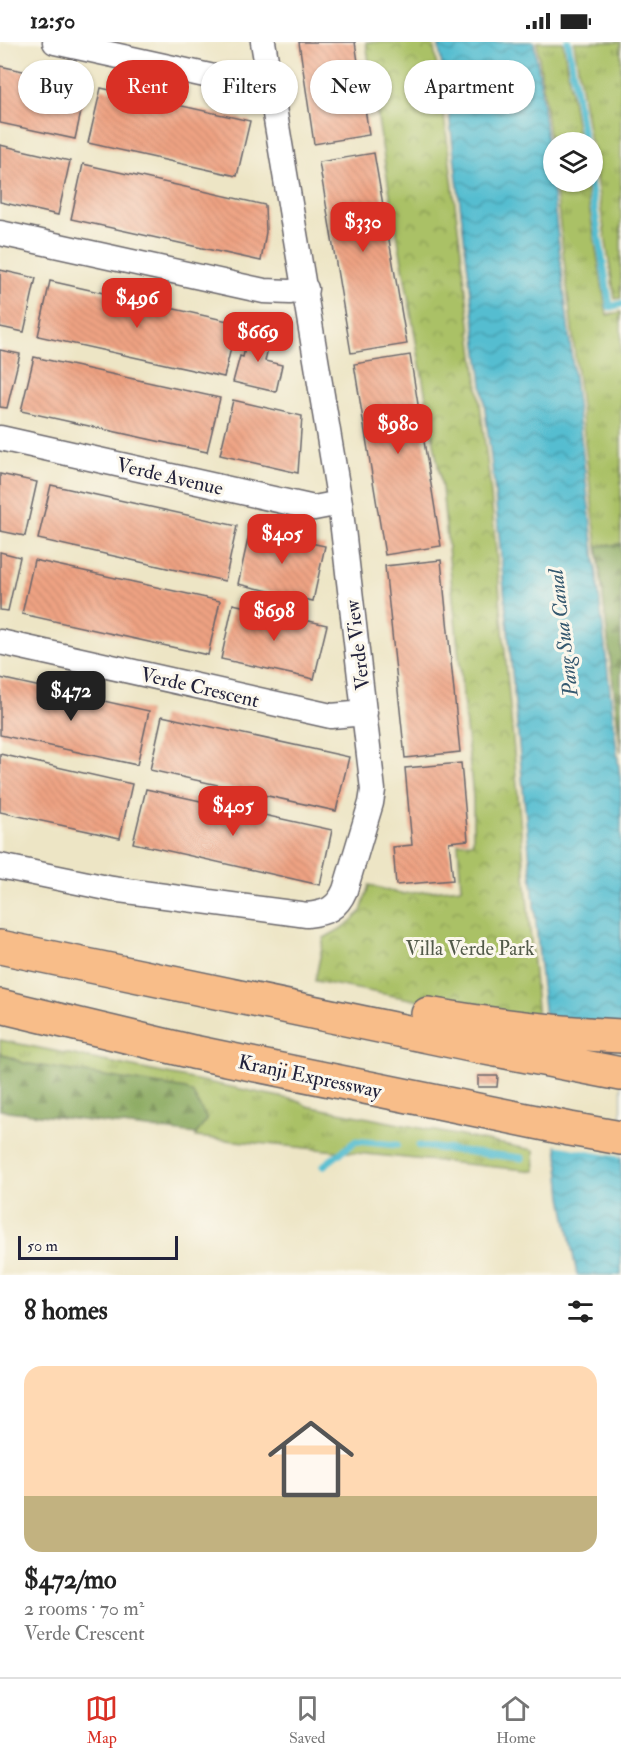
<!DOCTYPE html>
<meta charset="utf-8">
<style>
:root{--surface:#fff;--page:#f6f6f6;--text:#222;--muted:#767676;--line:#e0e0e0;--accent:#d93025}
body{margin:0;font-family:"IM FELL Double Pica",serif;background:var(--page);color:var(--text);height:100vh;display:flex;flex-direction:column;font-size:22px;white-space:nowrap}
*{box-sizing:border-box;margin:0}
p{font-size:20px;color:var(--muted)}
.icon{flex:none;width:33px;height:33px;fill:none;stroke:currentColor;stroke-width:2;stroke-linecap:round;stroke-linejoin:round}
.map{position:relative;height:1233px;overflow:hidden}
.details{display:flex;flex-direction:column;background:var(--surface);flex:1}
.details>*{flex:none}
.guide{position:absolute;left:18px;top:18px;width:585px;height:54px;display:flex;gap:12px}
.buttons{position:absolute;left:543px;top:90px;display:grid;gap:12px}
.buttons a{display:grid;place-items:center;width:60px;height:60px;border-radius:50%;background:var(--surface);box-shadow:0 2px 4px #0004;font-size:30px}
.scale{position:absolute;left:18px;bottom:15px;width:160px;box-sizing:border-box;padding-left:6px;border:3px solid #22223b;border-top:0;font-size:16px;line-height:21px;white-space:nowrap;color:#22223b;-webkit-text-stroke:4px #fbf7ec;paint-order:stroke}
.price{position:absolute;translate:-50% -51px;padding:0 14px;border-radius:12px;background:var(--accent);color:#fff;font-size:20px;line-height:39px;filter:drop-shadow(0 2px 3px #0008)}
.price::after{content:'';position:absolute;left:50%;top:36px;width:18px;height:14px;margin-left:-9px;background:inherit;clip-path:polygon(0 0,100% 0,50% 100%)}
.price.active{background:#222;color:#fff}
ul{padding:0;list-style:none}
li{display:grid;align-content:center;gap:12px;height:318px;padding:0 24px}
li span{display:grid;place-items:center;height:186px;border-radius:18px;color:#555}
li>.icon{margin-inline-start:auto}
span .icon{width:108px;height:108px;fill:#fffc;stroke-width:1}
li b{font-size:26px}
h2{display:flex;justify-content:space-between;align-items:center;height:72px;padding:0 24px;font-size:26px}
.tag{padding:0 21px;border-radius:27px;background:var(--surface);box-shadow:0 2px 4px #0004;font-size:21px;line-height:54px}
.tag.active{background:var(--accent);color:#fff}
.status{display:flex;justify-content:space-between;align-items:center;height:42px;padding:0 30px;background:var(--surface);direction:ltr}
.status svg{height:16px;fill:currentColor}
.menu{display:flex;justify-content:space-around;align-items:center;height:84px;border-top:2px solid var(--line);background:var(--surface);font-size:16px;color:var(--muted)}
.menu a{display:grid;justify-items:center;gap:3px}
.menu .active{color:var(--accent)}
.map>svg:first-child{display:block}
</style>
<div class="status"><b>12:50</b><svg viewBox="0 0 49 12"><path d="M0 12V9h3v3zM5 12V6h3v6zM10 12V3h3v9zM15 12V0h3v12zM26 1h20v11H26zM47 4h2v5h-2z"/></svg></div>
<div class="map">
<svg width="621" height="1233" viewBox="0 0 621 1233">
<defs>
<pattern id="grass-tufts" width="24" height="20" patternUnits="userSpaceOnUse" patternTransform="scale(1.5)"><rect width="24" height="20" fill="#aac166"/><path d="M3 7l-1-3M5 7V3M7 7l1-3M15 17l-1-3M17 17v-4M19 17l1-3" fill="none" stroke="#8a9c55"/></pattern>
<pattern id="forest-firs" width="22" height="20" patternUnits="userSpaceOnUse" patternTransform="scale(1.5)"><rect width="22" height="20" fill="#87a75b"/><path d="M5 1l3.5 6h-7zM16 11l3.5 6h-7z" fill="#6e884c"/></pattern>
<pattern id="park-crowns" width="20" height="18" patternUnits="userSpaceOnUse" patternTransform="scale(1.5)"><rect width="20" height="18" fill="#aac166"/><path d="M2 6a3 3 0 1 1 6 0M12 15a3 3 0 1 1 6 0" fill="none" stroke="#8a9c55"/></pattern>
<pattern id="water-waves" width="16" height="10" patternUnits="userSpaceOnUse" patternTransform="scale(1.5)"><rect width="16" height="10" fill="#54bdd0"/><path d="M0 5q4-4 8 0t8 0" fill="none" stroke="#4599aa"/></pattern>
<pattern id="building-back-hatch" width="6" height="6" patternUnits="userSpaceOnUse" patternTransform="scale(1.5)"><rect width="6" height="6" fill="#eea282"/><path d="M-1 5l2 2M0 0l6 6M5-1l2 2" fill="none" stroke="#cc8b71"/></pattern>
</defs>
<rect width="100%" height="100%" fill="#fbf7ec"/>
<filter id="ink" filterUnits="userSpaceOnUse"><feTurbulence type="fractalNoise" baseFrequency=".0167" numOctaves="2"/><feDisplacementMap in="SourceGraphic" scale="12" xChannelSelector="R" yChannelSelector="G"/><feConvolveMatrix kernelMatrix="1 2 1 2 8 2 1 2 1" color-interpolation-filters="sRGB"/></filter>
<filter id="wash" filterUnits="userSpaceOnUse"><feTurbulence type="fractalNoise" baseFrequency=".008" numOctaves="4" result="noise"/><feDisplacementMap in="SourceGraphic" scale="24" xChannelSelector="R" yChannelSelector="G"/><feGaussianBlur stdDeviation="1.35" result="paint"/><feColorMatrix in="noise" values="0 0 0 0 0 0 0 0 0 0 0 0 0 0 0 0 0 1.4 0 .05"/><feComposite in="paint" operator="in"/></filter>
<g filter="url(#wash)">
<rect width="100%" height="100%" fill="#ede5c5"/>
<!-- grass -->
<path fill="url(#grass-tufts)" stroke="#667250" stroke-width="1.5" d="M537,0H563L579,100H554L553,125Z
M574,0H621V256L615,257L593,117L592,100H590Z
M555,140H585L607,273L621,270V502L597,504Z
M0,998L300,1059L307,1064L534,1108L535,1129L196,1095V1092L207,1078L23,1021L0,1011Z"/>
<!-- forest -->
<path fill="url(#forest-firs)" stroke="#54644b" stroke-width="1.5" d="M621,502V710L597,504Z
M0,1011L23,1021L186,1047L193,1052L207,1078L196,1092L0,1068Z"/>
<!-- park -->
<path fill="url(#park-crowns)" stroke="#667250" stroke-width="1.5" d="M366,0H433L442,57L490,442L538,977L473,969L315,939L324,896L344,885L361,870L369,843L401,852L461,846L458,801L473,800V755L442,446L386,129Z"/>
<!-- water -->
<path fill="url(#water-waves)" stroke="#3b7086" stroke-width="1.5" d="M438,0H534L540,39L621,744V1233H577L562,1155L494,441L447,55Z"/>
<!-- pier -->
<path fill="#ede5c5" d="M541,979L621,984V1115L555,1103Z"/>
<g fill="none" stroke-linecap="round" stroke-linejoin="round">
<!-- stream -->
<path stroke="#54bdd0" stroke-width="7" d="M568,0L584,100
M590,140L610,265L621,262
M419,1104L522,1116
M323,1124L356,1099L397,1103"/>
</g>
<g id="blocks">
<!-- building -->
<path fill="url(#building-back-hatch)" d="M299,0H355L369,93L314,102Z
M0,24L87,43L75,97L0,81Z
M101,46L250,79L237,134L88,101Z
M0,103L70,119L58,173L0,160Z
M374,111L407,302L351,311L319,120Z
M83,122L265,163L266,190L261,219L71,177Z
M0,228L36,236L24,290L0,285Z
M50,239L237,281L224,335L38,294Z
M250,284L272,289L265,319L282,323L276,350L233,340L240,314L243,315Z
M0,308L20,312L7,366L0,365Z
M410,313L441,504L385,513L354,322Z
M34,315L220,356L207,410L21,369Z
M233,358L302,374L298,431L220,413Z
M0,432L37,440L25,494L0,489Z
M51,443L237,484L225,539L38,497Z
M250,488L325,504L313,559L238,542Z
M0,510L20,515L8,569L0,568Z
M34,518L220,559L208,613L22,572Z
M441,518L460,710L405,716L385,524Z
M233,562L327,583L314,637L221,617Z
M0,636L149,669L137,723L0,693Z
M162,674L349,715L336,769L150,728Z
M0,712L132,742L120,796L0,770Z
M461,721L468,798L449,800L453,838L396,843L393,805L412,803L405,726Z
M146,747L332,788L320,843L133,801Z
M478,1034H498L497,1045H478Z"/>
</g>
</g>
<g filter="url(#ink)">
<use href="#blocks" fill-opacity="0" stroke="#69666b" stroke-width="1.5"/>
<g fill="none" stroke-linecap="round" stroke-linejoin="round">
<!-- minor casing -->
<g stroke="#69666b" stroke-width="27">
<path id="minor" d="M55,0L255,44L269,42
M0,191L264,249L290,250L306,247
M0,396L314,466L340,461
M0,600L331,674L365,671
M0,824L112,847L307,873C326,871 337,867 345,848L371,761L373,748L340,461L263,0"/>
</g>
<!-- highway casing -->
<g stroke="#69666b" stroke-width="36">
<path id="highway" d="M0,905L475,1004L621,1032
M0,964L193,1010L570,1087L621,1096
M428,972C492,983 556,991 621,994"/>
</g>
<!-- minor -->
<use href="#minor" stroke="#fff" stroke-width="24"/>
<!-- highway -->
<use href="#highway" stroke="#f8bd89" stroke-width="33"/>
</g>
</g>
<g text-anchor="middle" stroke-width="6" stroke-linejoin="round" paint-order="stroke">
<!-- street labels -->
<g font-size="20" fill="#22223b" stroke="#fbf7ec">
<text transform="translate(170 434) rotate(13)" y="7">Verde Avenue</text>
<text transform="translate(357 603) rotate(-97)" y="7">Verde View</text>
<text transform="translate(200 645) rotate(13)" y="7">Verde Crescent</text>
<text transform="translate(310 1034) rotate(12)" y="7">Kranji Expressway</text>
</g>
<!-- park labels -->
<g font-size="20" fill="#525a4a" stroke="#fbf7ec">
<text x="470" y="913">Villa Verde Park</text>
</g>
<!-- water labels -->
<g font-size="21" font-style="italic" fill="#34586f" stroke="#fbf7ec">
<text transform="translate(563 591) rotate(-97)" y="7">Pang Sua Canal</text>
</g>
</g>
</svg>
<div class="buttons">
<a><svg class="icon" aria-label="layers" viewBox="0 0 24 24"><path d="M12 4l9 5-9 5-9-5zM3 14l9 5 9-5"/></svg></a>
</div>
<div class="scale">50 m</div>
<b class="price" style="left:363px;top:211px">$330</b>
<b class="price" style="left:137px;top:287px">$496</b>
<b class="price" style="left:258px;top:321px">$669</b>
<b class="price" style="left:398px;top:413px">$980</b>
<b class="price" style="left:282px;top:523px">$405</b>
<b class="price" style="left:274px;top:600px">$698</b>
<b class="price active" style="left:71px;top:680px">$472</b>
<b class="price" style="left:233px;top:795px">$405</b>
<div class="guide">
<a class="tag">Buy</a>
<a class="tag active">Rent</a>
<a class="tag">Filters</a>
<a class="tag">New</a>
<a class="tag">Apartment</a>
</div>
</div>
<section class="details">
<h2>8 homes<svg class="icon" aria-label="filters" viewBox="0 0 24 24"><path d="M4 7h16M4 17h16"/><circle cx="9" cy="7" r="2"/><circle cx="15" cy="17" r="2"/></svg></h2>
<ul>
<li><span style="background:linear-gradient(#ffd9b3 70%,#c2b280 0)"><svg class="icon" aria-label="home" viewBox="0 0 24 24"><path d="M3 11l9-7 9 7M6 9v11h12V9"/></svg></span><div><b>$472/mo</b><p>2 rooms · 70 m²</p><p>Verde Crescent</p></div></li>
</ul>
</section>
<nav class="menu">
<a class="active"><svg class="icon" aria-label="map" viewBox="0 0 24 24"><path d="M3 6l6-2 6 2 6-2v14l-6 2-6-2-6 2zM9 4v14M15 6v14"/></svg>Map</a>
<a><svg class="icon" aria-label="saved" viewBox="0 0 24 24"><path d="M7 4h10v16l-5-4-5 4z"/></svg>Saved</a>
<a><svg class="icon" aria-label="home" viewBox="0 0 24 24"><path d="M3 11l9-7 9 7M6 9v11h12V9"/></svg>Home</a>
</nav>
